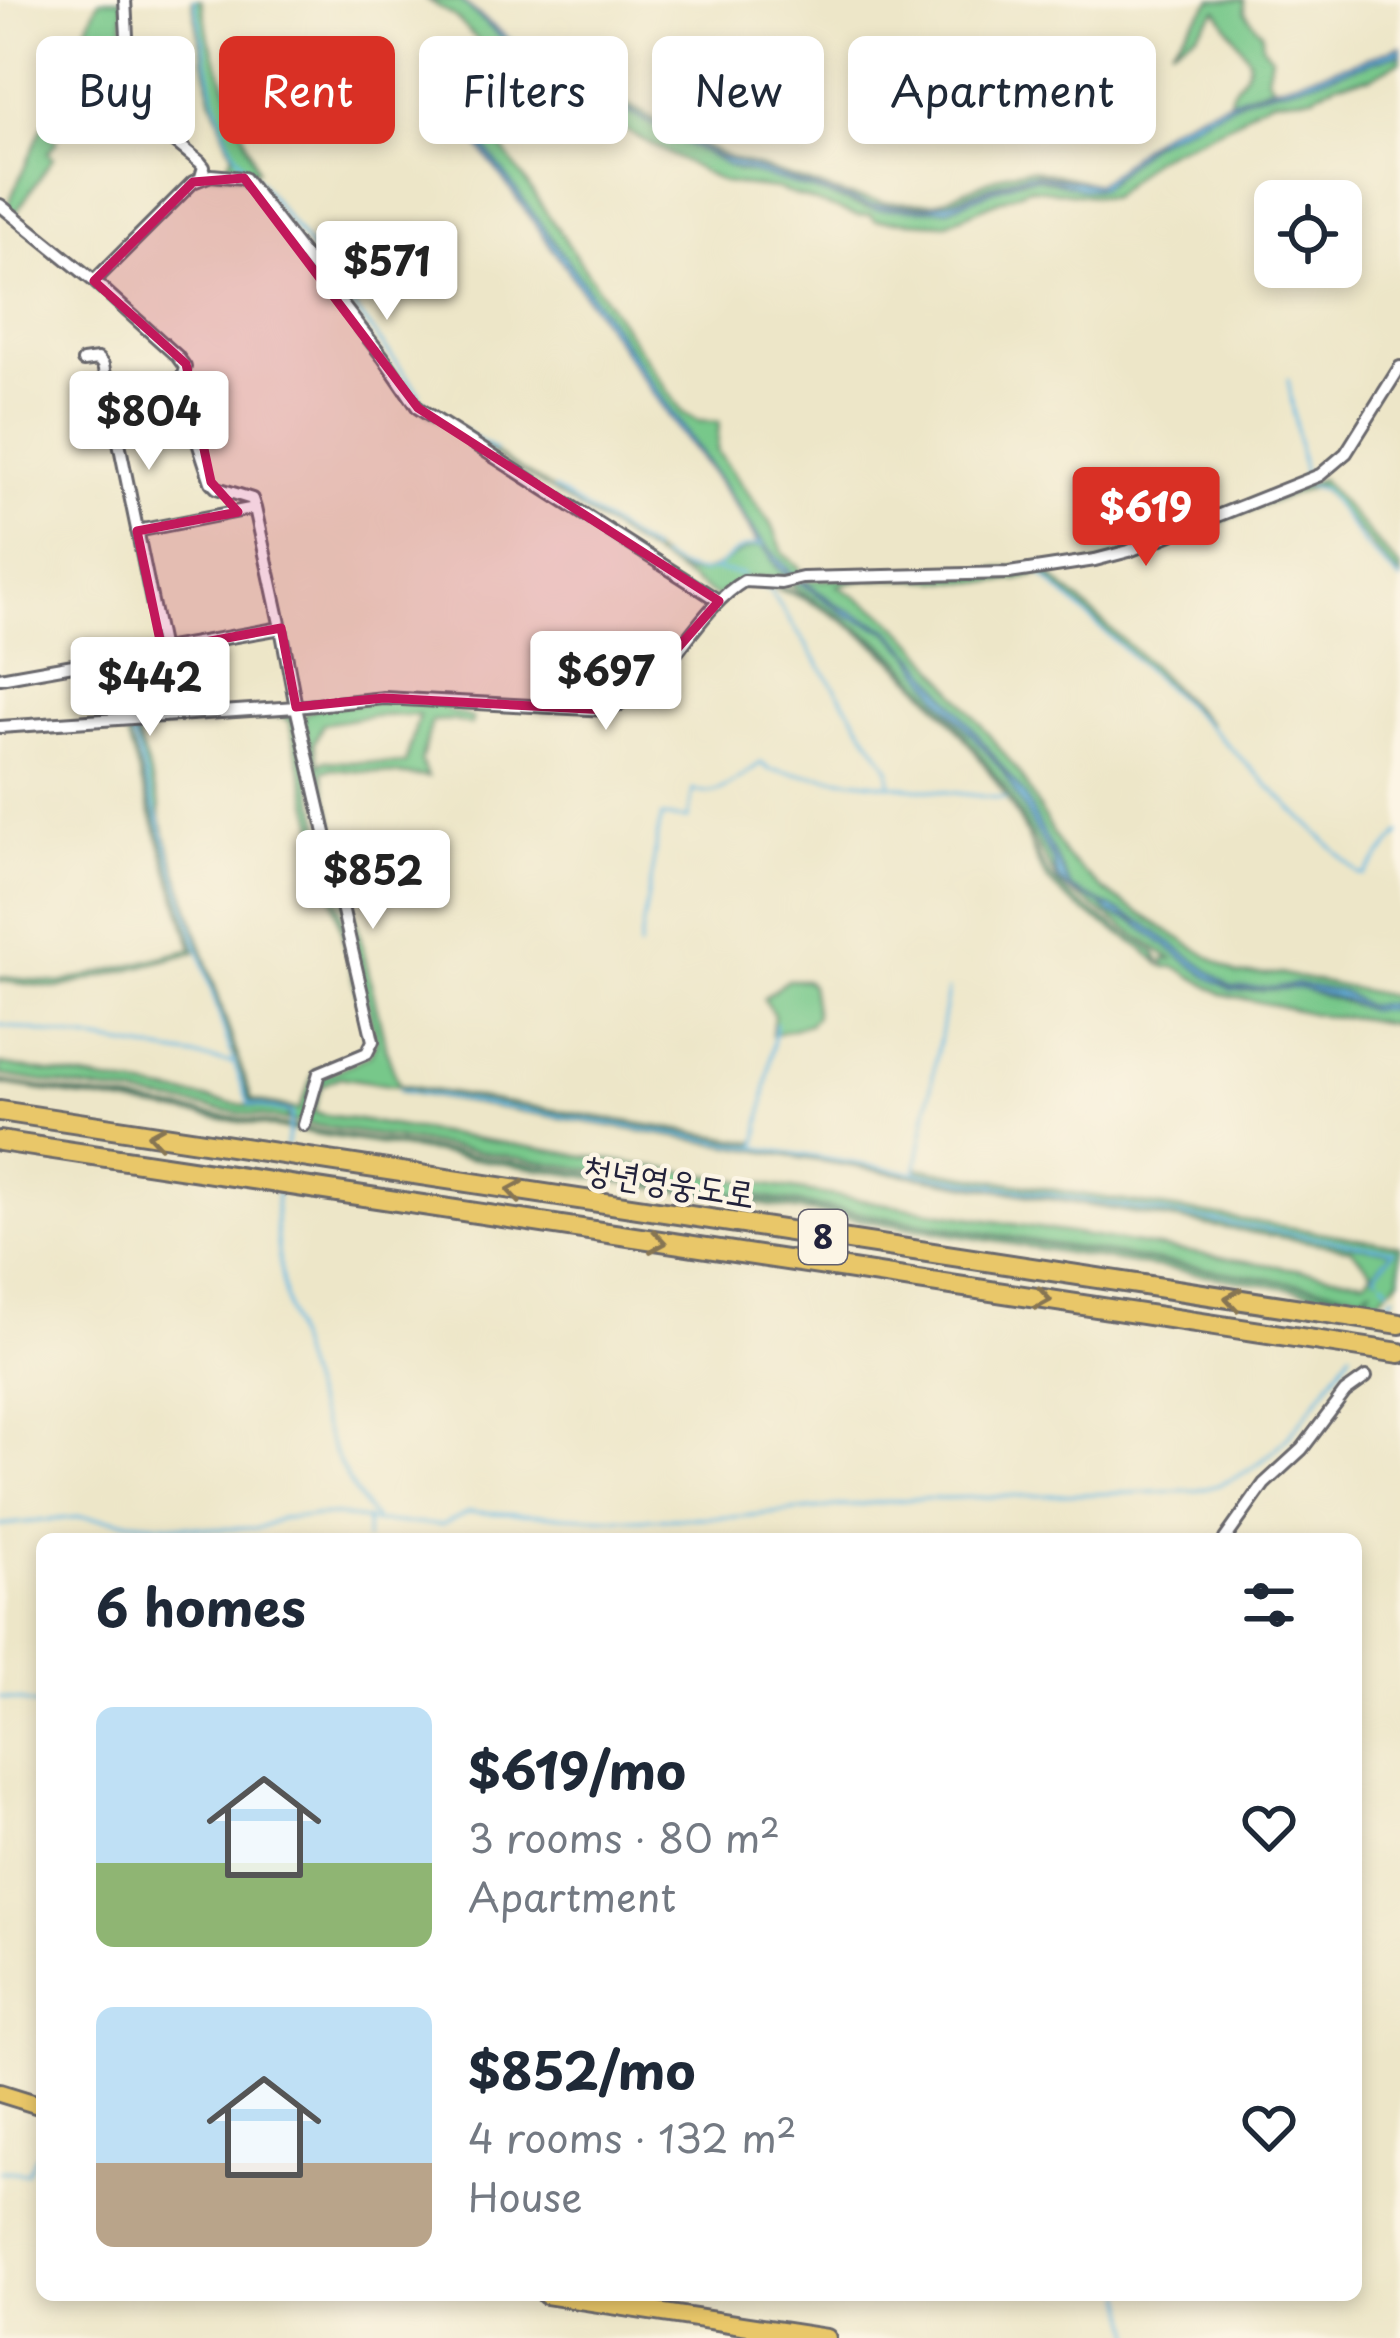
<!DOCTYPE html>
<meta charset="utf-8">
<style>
:root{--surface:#fff;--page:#f6f6f7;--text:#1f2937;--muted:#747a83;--accent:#d93025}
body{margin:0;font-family:"Playpen Sans","Poor Story",sans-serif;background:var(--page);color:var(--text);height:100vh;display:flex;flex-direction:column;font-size:45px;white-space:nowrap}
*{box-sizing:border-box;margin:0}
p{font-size:39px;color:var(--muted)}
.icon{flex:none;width:66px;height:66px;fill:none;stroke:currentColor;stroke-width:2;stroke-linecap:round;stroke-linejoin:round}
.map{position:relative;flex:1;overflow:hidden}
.side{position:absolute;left:36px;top:1533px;width:1326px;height:768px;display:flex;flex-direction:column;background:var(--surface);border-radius:18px;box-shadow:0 6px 18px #0003}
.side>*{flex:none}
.guide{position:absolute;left:36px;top:36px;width:1329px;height:108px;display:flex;gap:24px}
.buttons{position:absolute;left:1254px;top:180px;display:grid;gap:24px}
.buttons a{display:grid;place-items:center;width:108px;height:108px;border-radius:18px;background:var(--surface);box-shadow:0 6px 18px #0003;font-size:60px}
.price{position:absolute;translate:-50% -102px;padding:0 27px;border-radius:12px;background:#fff;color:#222;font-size:39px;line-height:78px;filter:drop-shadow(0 3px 6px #0008)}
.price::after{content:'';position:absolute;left:50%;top:72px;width:36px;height:27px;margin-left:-18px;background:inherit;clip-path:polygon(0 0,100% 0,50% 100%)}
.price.on{background:var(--accent);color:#fff}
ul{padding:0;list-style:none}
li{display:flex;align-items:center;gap:36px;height:300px;padding:0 60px}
li span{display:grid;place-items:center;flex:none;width:336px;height:240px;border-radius:18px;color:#555}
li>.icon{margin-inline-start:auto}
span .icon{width:144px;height:144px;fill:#fffc;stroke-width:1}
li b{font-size:51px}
h2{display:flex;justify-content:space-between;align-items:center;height:144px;padding:0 60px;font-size:51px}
.chip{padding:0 42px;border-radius:18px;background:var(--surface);box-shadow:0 6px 18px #0003;font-size:42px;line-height:108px}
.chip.on{background:var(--accent);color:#fff}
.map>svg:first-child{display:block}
</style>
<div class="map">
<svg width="1400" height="2338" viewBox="0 0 1400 2338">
<rect width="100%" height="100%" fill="#fcf5e5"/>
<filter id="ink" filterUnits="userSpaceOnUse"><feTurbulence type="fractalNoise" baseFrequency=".00833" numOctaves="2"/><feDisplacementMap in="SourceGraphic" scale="24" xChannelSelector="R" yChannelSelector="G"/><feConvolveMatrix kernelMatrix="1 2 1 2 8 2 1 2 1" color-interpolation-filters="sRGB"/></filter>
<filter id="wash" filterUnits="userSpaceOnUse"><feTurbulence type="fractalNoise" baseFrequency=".004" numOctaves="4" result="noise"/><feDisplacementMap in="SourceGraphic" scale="48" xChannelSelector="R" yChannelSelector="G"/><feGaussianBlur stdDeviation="2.7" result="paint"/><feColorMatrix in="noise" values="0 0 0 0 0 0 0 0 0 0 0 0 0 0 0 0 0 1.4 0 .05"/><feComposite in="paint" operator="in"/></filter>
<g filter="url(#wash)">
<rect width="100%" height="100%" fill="#ede6c8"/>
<!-- green -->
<path fill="#77c88a" stroke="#4c7562" stroke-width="3" fill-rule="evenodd" d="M99,0H122L127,85L108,69L50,135L57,141L48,153L53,158L16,213L7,207Z
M192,0H201L210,42L257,170L246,175L207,173L206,166L226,165L233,155L211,97Z
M428,0H460L518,53L505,68L455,17Z
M1212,0H1244L1245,13L1262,32V45L1271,56L1267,77L1273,85L1230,101C1230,84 1250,77 1249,58L1217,10L1197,33L1171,48Z
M526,50L722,155L846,195L883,202L935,203L1009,172L1031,169L1096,184L1037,173L1013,177L938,206L869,205L730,163L538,62L524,54Z
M1400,53V61L1371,77L1337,83L1313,96L1273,99L1255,107L1237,121L1154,158L1110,198L1029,188L945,224L875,220L871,215L858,216L776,189L724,183L517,73C497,89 488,100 492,127L477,100L524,57L738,171L769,176L866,208L948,209L1014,182L1034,178L1093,190L1108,183L1151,143L1252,95L1312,81Z
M464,109L474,111L508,156L683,413L698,421L719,422L717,451L773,527L783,552L804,573L794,576L759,538L578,275L480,141L476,142L456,114Z
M423,401L440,419L686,573C719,577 733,546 764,546L777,568L789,577L744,578L717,597L429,413L421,406Z
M1321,479L1400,568V578L1318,485L1227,519L1205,536L1190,534L1118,563L1047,572L1152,666L1210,725L1042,573C986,596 890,566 838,586L883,613L917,644L1020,774L1065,855L1104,891L1237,974H1282L1400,998V1005L1366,1006L1347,994L1296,984L1274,988L1231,987L1145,924L1071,888L1024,795L921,662L888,629L839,606L803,581L1096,563Z
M799,582L847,614L887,631L910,653L940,697L1002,770L1052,859L1058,878L1068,889L1101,904L1111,914L1133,921L1208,977L1241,991L1299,988L1360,1007L1399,1010L1400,1026L1358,1018L1323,1016L1222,994L1176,967H1165L1164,960L1172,959L1059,884L1004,786L953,718L903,662L880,642L790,584Z
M779,586C872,615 962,722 1012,803C1025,824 1040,869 1056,884C1083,911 1123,929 1155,952L1162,966C1130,933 1081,918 1050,883C1036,867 1032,844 1022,825C972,734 874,617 772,587Z
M379,701L442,705L449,711L473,718L471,725L452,720L432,721L421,761L428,777L330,769L322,772L387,1052L399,1085L755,1142V1145L340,1077L321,1086L314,1113L1365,1280L1373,1272L1351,1249L399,1091L1392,1251L1374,1272L1378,1278L1376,1273L1395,1250L918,1172V1168L1400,1245V1278L1380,1298L1365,1296L1372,1287L1363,1294L306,1124L319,1079L370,1055L376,1042L303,715L317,708ZM419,715L405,764L323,761L319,766L314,743L323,724L371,716Z
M268,713H287L296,719L370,1037L364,1051L326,1068L303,1123L293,1122L290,1110L251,1102L153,806L132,727L130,739L196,952L58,988L0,981V977L60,983L192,949L128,738L127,724ZM281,717L289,721L367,1036L360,1051L314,1072L299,1110L252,1100L160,819V806L137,735L138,723L145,726Z
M787,980H806L811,985L816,1016L809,1024L772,1035L774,1015L763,999Z
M0,1064L286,1112L290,1121L0,1075Z
M0,1081L1331,1290L1357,1299L0,1084Z"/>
<!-- water -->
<path fill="#67b9e2" stroke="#446e8e" stroke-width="3" d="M460,0L538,62L716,156L839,196L869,205L925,207L962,199L1027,174L1096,184C1123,167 1139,144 1170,127C1243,88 1324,77 1400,46V53L1312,81L1252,95L1151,143L1101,188L1083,189L1044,178H1024L948,209H877L729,166L518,53Z
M480,140L578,275L759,538L794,576C774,573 775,553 757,543C737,502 705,466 678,429C610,333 546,236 476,142Z
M803,581L839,606L888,629L921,662L1024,795L1071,888L1145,924L1231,987L1274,988L1296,984L1342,992L1366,1006L1398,1004L1400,1010H1368L1343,999L1299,988L1232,990L1208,977L1133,921L1111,914L1101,904L1068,889L1058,878L1052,859L1002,770L940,697L910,653L887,631L847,615L799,582Z"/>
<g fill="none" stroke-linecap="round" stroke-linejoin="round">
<!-- stream -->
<path stroke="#67b9e2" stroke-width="3" d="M194,0C209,53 211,128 249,172
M256,177L420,394
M1288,379L1304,476
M424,401L434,413
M453,424L495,451
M1307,486L1323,489L1365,545L1400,581
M554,489L652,552
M660,557C729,598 713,544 763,545
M715,570L743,575
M1042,575L1208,726L1359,874L1364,875L1400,833
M759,587L768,588L889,768L890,785L1005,799
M130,727L234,1063L249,1104L292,1113L286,1146
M639,948L661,817L688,819L693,790C717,801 741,776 761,763L770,770L890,785
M0,1025L234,1063
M399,1090L1394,1250L1375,1273L1378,1276
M757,1146L776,1024
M916,1172L948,990
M278,1190C264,1266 322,1464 375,1519
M1383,1281L1389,1288
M1382,1311L1394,1295
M0,1525L80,1517L219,1529L258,1528L281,1518L336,1515L378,1522L442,1525L469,1512L636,1519L734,1517L913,1499L1195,1491C1274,1477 1306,1412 1351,1352
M366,1539L367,1519
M0,1697L42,1706
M0,2171L27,2173L42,2145
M1125,2295L1135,2338"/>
</g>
</g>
<g filter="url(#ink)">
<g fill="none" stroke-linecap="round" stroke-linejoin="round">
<!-- minor casing -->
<g stroke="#69676c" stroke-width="16">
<path id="minor" d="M125,0L130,90L141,114L200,162L204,167L201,177
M0,205L94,281L177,356L185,367L180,388L211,482L217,488L252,499L255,508
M94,281L193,182L211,175L244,178L383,357L418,408L719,601
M83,361L98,359L103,365L162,650
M137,531L255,508L281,628
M0,678L281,628L296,707L384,698L607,710C668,690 691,613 744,581L781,583L802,578L1009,573L1095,560L1129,551L1320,475L1346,453L1400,367
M0,727L296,707L373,1041L367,1053L319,1073L304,1125
M1225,1539L1264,1484L1302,1449L1345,1392L1366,1377"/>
</g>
<!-- primary casing -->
<g stroke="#69676c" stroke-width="22">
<path id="primary" d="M0,2093L42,2106
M546,2295L827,2338"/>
</g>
<!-- motorway casing -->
<g stroke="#69676c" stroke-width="24">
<path id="motorway" d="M0,1111L1400,1324
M0,1141L1400,1353"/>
</g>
<!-- minor -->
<use href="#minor" stroke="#fff" stroke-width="10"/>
<!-- primary -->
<use href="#primary" stroke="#e9c769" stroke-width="16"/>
<!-- motorway -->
<use href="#motorway" stroke="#e9c769" stroke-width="18"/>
</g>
<!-- one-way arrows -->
<defs><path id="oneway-chevron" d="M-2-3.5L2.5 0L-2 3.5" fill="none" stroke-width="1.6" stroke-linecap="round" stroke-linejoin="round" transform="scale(3)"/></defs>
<g stroke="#867452">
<use href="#oneway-chevron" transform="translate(156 1136) rotate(-171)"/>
<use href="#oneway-chevron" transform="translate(515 1191) rotate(-171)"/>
<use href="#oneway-chevron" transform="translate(658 1242) rotate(9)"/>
<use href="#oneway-chevron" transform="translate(1043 1299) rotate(9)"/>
<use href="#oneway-chevron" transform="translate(1233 1299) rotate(-171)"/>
</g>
</g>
<!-- marked area -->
<path fill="#c2185b" fill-opacity="0.2" stroke="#c2185b" stroke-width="9" stroke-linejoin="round" d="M244,178L418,408L719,601L640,691L607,710L384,698L296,707L281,628L162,650L137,531L238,512L211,482L186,364L94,281L193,182Z"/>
<g text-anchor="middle" stroke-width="9" stroke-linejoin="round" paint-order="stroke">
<!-- shield labels -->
<rect fill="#fcf5e5" stroke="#63616e" stroke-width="3" x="799" y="1210" width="48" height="54" rx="9"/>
<g font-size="33" font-weight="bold" fill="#22223b">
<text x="823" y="1249">8</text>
</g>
<!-- street labels -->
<g font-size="36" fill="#22223b" stroke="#fcf5e5">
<text transform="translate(669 1181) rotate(9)" y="13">청년영웅도로</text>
</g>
</g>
</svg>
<div class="buttons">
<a><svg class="icon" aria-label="locate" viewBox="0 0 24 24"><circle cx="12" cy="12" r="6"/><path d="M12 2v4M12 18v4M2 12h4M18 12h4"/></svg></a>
</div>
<b class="price" style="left:387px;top:323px">$571</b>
<b class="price" style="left:149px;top:473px">$804</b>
<b class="price on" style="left:1146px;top:569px">$619</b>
<b class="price" style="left:606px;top:733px">$697</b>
<b class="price" style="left:150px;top:739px">$442</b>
<b class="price" style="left:373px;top:932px">$852</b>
<div class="guide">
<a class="chip">Buy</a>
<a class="chip on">Rent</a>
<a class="chip">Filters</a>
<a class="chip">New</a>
<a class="chip">Apartment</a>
</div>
<section class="side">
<h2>6 homes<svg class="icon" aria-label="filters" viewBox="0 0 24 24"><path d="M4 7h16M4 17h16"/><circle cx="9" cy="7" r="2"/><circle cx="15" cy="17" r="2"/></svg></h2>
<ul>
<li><span style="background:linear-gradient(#bfe0f5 65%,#8fb573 0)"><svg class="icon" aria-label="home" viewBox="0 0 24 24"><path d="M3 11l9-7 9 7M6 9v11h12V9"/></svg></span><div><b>$619/mo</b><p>3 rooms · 80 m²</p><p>Apartment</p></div><svg class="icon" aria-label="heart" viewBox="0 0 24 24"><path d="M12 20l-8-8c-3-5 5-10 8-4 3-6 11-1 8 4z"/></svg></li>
<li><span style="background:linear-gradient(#bfe0f5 65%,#b9a48a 0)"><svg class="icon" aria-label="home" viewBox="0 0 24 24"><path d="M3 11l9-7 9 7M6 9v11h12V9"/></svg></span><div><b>$852/mo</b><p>4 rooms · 132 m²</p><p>House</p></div><svg class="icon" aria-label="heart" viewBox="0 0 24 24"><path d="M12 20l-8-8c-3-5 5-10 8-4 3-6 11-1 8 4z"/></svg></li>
</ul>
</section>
</div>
